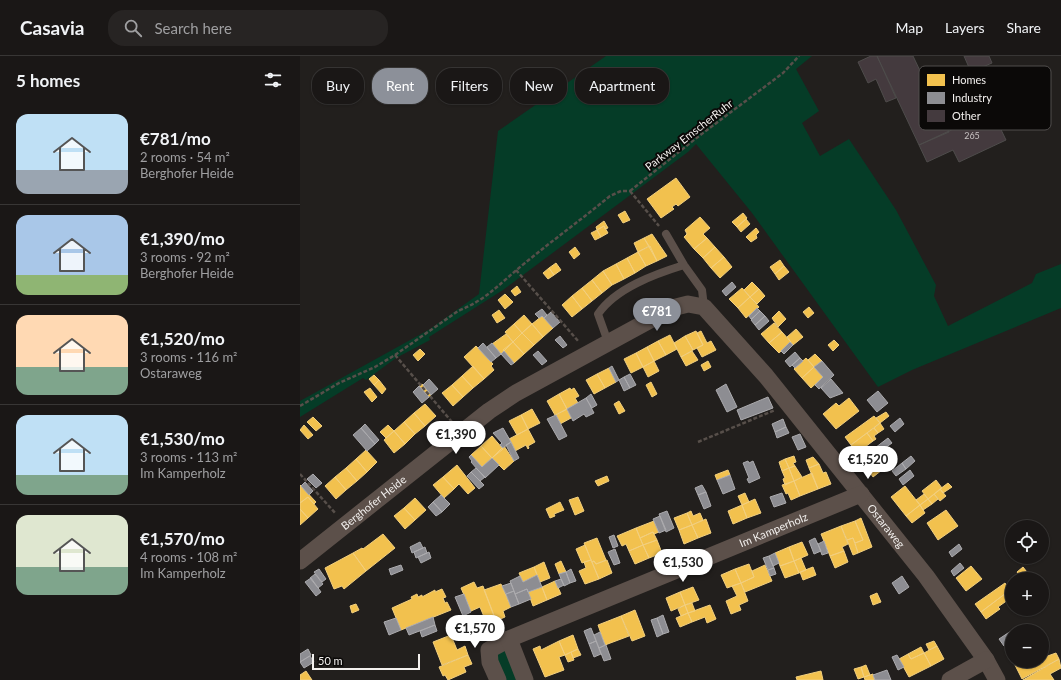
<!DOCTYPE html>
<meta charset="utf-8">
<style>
:root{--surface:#1a1716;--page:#272423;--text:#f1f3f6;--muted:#9f9fa1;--line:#383635;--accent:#8c9099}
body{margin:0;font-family:Lato,sans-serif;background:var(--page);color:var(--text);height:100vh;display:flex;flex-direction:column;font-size:15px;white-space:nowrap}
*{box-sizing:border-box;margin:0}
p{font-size:13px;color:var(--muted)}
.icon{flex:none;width:22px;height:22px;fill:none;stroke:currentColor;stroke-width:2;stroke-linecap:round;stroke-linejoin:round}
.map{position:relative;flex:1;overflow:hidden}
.details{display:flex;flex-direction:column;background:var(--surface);width:300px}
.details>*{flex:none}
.banner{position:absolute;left:12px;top:12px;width:380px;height:36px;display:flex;gap:8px}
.controls{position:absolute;left:705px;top:464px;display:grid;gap:8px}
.controls a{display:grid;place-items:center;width:44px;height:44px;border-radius:50%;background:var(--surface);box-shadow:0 1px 3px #0004,0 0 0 1px var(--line);font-size:20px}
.scale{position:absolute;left:12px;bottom:10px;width:108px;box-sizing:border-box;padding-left:4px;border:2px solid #f3f0ee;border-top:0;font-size:11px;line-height:14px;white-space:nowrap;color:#f3f0ee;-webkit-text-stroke:3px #0b0908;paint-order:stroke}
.price{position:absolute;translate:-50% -34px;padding:0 9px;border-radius:14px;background:#fff;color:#222;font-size:13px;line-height:26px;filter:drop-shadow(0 1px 2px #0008)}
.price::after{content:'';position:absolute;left:50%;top:24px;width:12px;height:9px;margin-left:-6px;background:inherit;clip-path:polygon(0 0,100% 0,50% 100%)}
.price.on{background:var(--accent);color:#fff}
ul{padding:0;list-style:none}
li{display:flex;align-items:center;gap:12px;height:100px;padding:0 16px}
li+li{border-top:1px solid var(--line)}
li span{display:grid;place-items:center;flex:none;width:112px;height:80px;border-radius:12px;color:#555}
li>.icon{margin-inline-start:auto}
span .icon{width:48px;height:48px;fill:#fffc;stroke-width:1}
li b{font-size:17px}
h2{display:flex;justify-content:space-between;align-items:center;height:48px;padding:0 16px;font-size:17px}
.tag{padding:0 14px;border-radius:16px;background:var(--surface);box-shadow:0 1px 3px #0004,0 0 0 1px var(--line);font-size:14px;line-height:36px}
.tag.on{background:var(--accent);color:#fff}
header{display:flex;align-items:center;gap:24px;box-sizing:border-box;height:56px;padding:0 20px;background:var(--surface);border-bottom:1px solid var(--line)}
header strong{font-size:19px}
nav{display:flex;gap:22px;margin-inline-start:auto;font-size:14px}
.search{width:280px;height:36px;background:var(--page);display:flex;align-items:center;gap:10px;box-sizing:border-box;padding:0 14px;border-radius:16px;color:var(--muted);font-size:15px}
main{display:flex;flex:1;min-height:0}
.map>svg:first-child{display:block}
</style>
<header>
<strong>Casavia</strong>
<div class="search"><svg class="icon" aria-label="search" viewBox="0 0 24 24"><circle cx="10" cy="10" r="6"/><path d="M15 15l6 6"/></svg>Search here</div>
<nav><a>Map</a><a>Layers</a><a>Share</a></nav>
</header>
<main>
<section class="details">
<h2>5 homes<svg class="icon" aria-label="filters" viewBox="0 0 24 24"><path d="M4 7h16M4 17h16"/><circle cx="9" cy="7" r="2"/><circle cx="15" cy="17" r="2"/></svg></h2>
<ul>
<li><span style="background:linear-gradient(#bfe0f5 70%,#9aa5b1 0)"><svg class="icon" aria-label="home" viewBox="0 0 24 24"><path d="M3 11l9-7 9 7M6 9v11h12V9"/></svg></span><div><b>€781/mo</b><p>2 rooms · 54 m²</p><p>Berghofer Heide</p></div></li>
<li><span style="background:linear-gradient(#a9c7e8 75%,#8fb573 0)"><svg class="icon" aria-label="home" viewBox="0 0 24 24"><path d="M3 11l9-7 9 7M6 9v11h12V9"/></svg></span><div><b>€1,390/mo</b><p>3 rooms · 92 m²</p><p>Berghofer Heide</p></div></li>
<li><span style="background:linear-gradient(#ffd9b3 65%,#7fa58c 0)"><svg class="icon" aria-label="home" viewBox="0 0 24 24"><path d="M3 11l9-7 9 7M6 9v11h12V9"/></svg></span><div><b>€1,520/mo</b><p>3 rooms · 116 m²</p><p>Ostaraweg</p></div></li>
<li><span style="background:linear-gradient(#bfe0f5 75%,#7fa58c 0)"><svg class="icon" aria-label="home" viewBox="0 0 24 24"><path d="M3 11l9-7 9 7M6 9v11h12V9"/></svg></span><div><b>€1,530/mo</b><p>3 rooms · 113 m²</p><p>Im Kamperholz</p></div></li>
<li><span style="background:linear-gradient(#dfe7d0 65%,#7fa58c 0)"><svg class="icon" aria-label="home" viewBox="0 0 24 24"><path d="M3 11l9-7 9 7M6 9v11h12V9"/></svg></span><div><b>€1,570/mo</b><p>4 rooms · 108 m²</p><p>Im Kamperholz</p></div></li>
</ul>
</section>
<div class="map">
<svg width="761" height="624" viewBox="0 0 761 624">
<rect width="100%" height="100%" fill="#221f1d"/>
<!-- green -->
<path fill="#053c27" d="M306,0H512L496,13L519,55L502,67L520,100L549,83L596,154L636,229L634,240L648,270L732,227L736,218L761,208V252L612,314L578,331L452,157L396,88L388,96L203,234L129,281L130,284L96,302L66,324L63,322L0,361V345L130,273L179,238L198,75Z
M204,594L221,624H202L195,608L198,596Z"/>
<!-- homes -->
<path fill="#f2c14e" stroke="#f2cf7e" d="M376,122L390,141L378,150L376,148L372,151L374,153L361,162L347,143Z
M325,155L330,164L323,167L318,159Z
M443,157L447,162L437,171L432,166Z
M400,161L410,172L403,178L407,182L394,193L384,181L387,178L385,174Z
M446,163L450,168L441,176L437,171Z
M304,165L308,172L305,173L304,170L297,174L296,171Z
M304,170L308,177L301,181L297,174Z
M456,172L459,176L456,179L457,182L451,186L446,181Z
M297,174L301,181L295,184L291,177Z
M352,178L367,200L357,205L344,182Z
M344,182L349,190L338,196L334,187Z
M407,182L415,191L403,202L394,193Z
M350,190L357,205L346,210L338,196Z
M275,191L280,198L274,203L269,196Z
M415,191L424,201L411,212L403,202Z
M338,196L346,210L335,217L327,202Z
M424,201L432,211L420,222L411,212Z
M327,202L335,217L324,223L316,208Z
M480,204L484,210L475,218L470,211Z
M256,207L261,214L254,219L249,212Z
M316,208L324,223L312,229L303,215Z
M484,210L489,216L479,224L475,218Z
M249,212L254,219L248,223L243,217Z
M303,215L312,229L302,237L292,224Z
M292,224L302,237L292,245L282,232Z
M452,226L459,233L450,241L444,234Z
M217,230L221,236L215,240L211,235Z
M282,232L292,245L282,253L272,240Z
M442,232L450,241L438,252L429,243Z
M459,233L465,240L457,248L450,241Z
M205,238L213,246L205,253L198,244Z
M272,240L282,253L272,261L262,249Z
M450,241L459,251L446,262L438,252Z
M509,251L514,257L508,262L503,256Z
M199,254L205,262L197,267L192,259Z
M479,255L486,263L478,271L472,262Z
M224,259L232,268L222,277L214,268Z
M242,260L253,272L243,281L232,268Z
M474,267L482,276L469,287L461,278Z
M214,268L222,277L213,286L205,276Z
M232,268L243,281L234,289L222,277Z
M496,273L503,281L493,289L487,281Z
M396,275L403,289L393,294L385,280Z
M401,275L407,287L411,285L416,294L402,301L397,292L403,289L397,277Z
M482,276L491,286L479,297L469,287Z
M222,277L234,289L224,298L213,286Z
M206,278L213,286L201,298L192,288Z
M370,279L377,293L366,299L358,285Z
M385,280L393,294L381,301L374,287Z
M534,284L539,289L533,295L528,289Z
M358,285L366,299L354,305L347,291Z
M213,286L224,298L214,307L203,294Z
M176,290L193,308L191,310L194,314L184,323L164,301Z
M347,291L354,305L343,311L336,297Z
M120,293L125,298L118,305L113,299Z
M392,295L398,304L386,310L381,301Z
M336,297L343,311L331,317L324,303Z
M515,298L522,305L514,311L508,304Z
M506,302L514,311L502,322L494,313Z
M354,305L359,315L348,321L343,311Z
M408,305L411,311L404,315L401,309Z
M173,310L184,323L173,332L162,320Z
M514,311L523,321L511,332L502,322Z
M309,312L316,326L305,332L297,318Z
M297,318L305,332L294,338L286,324Z
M74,319L79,324L74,329L69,323Z
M162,320L173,332L163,341L152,329Z
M79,324L86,333L82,338L74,329Z
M351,326L357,338L352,341L346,329Z
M122,328L131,339L129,341L119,330Z
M152,329L163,341L153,350L142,337Z
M70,332L77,341L72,346L64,336Z
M270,332L271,334L274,332L279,340L275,342L278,347L267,353L259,338Z
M259,338L267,353L255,359L247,345Z
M549,342L559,355L536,373L523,358L536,347L539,350Z
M319,345L325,355L319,358L314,348Z
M125,348L136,360L125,370L114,357Z
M232,353L240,367L228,373L221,359Z
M267,353L271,362L260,368L256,359Z
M586,356L589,360L580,367L576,362Z
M114,357L125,370L115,378L104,366Z
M221,359L228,373L217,379L209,365Z
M574,360L580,367L551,389L545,381Z
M13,361L22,370L16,375L7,366Z
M104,366L115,378L105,388L94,375Z
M580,367L584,373L578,377L574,372Z
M4,369L13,379L8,383L0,374Z
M88,369L94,375L86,382L80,376Z
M574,372L578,377L574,380L576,383L573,385L567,377Z
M228,373L235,386L228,390L229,392L228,393L226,389L215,395L209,383Z
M94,375L105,388L94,397L84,384Z
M567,377L573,385L557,397L551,389Z
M192,380L203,393L192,402L181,390Z
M181,390L192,402L182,411L171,399Z
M204,390L214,405L204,414L192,402Z
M585,391L595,404L573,421L564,408Z
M66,394L77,406L67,416L56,403Z
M494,400L496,406L493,407L495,410L489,412L485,403Z
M513,401L519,408L509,412L506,404Z
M56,403L67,416L57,425L46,412Z
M485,403L489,412L482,415L479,406Z
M519,408L523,417L526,416L531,428L518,433L509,412Z
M157,409L175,432L168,438L159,428L154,433L143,421Z
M495,410L502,421L494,425L489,412Z
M46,412L57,425L46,434L35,421Z
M489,412L494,425L485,429L483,423L485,422L482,415Z
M428,414L430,419L417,424L415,419Z
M512,417L518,433L500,440L494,425Z
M307,420L309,425L298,430L295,425Z
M35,421L46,434L36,443L25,430Z
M143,421L154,433L144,442L133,429Z
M636,424L642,432L628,443L622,435Z
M494,425L500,440L491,444L488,437L486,438L482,429Z
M648,427L652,431L643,437L640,433Z
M0,429L16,446L14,448L8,441L0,447Z
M605,430L620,449L606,460L591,441Z
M640,433L646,440L640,445L634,438Z
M445,437L449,446L442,449L438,440Z
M624,438L628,443L620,449L616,444Z
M634,438L638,443L632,448L628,443Z
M8,441L18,453L8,462L0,453V447Z
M278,441L284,455L275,459L269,444Z
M115,442L126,454L115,464L104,452Z
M455,443L461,457L447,462L442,449Z
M628,443L632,448L623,454L620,449Z
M260,446L264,454L254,458L255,460L250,462L246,453Z
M442,449L447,462L433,468L428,455Z
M620,449L625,457L612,467L606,460Z
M104,452L115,464L105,473L94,460Z
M0,453L8,462L0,469Z
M646,454L658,470L638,484L627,467Z
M391,455L393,460L400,457L403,464L392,469L387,457Z
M387,457L392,469L379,474L374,462Z
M561,462L572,491L558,497L555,487L563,484L555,465Z
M406,463L411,477L398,482L392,469Z
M354,465L359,476L354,478L353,476L340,482L336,472Z
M555,465L563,484L555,487L553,482L547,484L541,470Z
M392,469L398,482L384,488L379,474Z
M541,470L548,488L542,491L544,495L530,500L521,478Z
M336,472L343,489L329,495L326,488L322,490L317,480Z
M353,476L357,484L343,489L340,482Z
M83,478L95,492L66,515L53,497L62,492L63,493Z
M297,482L306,504L296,508L294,505L292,506L284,487Z
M553,482L558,497L553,499L547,484Z
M357,484L362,497L349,502L343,489Z
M502,486L508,499L494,505L489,491Z
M285,489L291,504L282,507L276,493Z
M343,489L349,502L335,508L329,495Z
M489,491L494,505L480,510L475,497Z
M544,495L548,506L535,512L530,500Z
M53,497L66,515L44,533L42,530L34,533L25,512Z
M501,502L506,514L499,517L494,505Z
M291,504L299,523L285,528L279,515L286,512L284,506Z
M307,504L312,517L299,523L292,506L294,505L296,508Z
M261,505L266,516L259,518L255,508Z
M494,505L499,517L485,522L480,510Z
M244,506L250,522L240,526L234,511Z
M449,508L454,521L441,527L435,513Z
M465,509L472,525L445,536L441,527L454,521L452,515Z
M671,510L682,523L666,535L656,522Z
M234,511L237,519L223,526L219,517Z
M513,511L516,519L503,524L500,516Z
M723,511L730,520L726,523H722L717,516Z
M435,513L441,527L427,532L421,519Z
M255,525L261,538L247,544L242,531Z
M174,526L177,532L183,530L196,565L187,568L180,551L171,555L161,532Z
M441,527L448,545L439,549L441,554L431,558L426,545L437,540L432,530Z
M705,527L710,534L681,556L675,548Z
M201,528L211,551L203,555L205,561L196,565L184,534Z
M242,531L247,544L233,550L228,536Z
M393,531L399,544L385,549L380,536Z
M142,533L146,541L143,542L145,547L147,546L151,554L101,574L92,552L112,543L111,541L117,538L118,541L122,539V541L135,534V536Z
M710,534L712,541L698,551L700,553L686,563L681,556Z
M380,536L385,549L371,555L366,542Z
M577,537L581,546L573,549L570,540Z
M392,547L395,555L388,557L385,549Z
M56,548L59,554L52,557L50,550Z
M385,549L388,557L381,560L378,553Z
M410,549L416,563L407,567L405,561L392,566L388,557Z
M335,554L345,580L332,585L321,560Z
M388,557L392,566L380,571L376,562Z
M321,560L329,580L305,589L298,569Z
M151,579L157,594L165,590L168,599L142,609L133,586Z
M273,579L278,593L265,599L259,585Z
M259,585L265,599L259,601L264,614L245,621L233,593L240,590L241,594Z
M634,585L637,590L629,594L626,588Z
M637,590L644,603L631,610L624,597Z
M621,591L624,597L611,603L608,598Z
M278,593L281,599L273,602L271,596Z
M271,596L274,604L268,606L265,599Z
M624,597L631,610L609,621L599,603L608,598L611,603Z
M756,597L759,603L722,623L713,605H732L734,609L743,605L742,602Z
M168,599L172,608L164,611L166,616L148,624L145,619L143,620L139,611Z
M759,603L761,612L750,618L754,624H723Z
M566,609L570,619L564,621L561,611Z
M561,611L564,621L558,623L554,613Z
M6,615L12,624H0V619Z
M521,615L523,624H497L496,621Z
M573,618L575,624H565L564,621Z"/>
<!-- industry -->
<path fill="#8d8d92" stroke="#acabae" d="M432,226L436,231L426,240L422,235Z
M457,252L460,255L451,263L449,260Z
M242,253L247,259L244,262L242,260L239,262L235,258Z
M460,255L465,260L455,269L451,264Z
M251,256L260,266L253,272L244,262Z
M465,260L469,265L459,274L455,269Z
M260,280L267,289L263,292L255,284Z
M490,286L493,289L484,298L481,295Z
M183,287L196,302L191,306L178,292Z
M192,287L201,298L196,302L187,291Z
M204,295L214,307L211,309L201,298Z
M238,295L247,305L242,309L233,299Z
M495,296L500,302L490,311L485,305Z
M500,302L503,305L495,312L492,309Z
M522,305L534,319L519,333L515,329L523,321L514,311Z
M312,310L319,324L316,326L309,312Z
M330,318L336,329L330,332L324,321Z
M324,321L330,332L324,335L319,324Z
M129,323L138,333L131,339L123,329Z
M531,323L543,337L530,342L521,332Z
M426,328L437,351L427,356L416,334Z
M119,330L129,341L122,347L113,336Z
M578,335L588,347L577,356L567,344Z
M291,338L297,349L292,352L286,342Z
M468,341L473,352L441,364L437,354Z
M286,342L294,357L286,361L284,358L273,365L267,353Z
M256,359L267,380L259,384L247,363Z
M600,362L604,368L595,376L590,370Z
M483,363L486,371L475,376L472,368Z
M65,368L79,384L75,388L61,372Z
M486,371L489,377L477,382L475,376Z
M61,372L75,388L67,395L53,379Z
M203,372L211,386L203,392L200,389L202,387L193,377Z
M500,378L506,391L498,394L492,381Z
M588,382L592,387L574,400L571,395Z
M211,386L219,402L214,405L206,389Z
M171,399L182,411L192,402L199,409L185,422L171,406L172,405L169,401Z
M611,400L615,405L606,413L602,407Z
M448,405L449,407L453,405L460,422L449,427L447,423L449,422L443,407Z
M602,407L606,413L596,420L592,415Z
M176,412L185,421L180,425L171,416Z
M610,414L614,420L603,429L599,423Z
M171,416L184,429L179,433L167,420Z
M13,418L22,427L16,432L7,423Z
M430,419L435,433L423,438L417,424Z
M5,426L13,435L9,439L1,430Z
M402,429L406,436L398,439L395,432Z
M406,436L411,450L404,453L398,439Z
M482,437L486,447L474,451L470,441Z
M141,439L150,448L142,456L133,446Z
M133,446L142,456L136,460L128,451Z
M367,455L374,472L366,476L359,458Z
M360,460L366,474L359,477L353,463Z
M314,479L318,490L313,492L309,481Z
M515,482L521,495L514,498L509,485Z
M524,485L528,497L522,499L518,488Z
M120,486L123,492L112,497L110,491Z
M659,488L662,493L652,501L649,496Z
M125,491L127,497L116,502L114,496Z
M315,493L320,507L314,509L308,496Z
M129,496L131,502L121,507L118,501Z
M475,497L479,507L473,510L469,500Z
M469,500L474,512L468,514L463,502Z
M660,507L664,512L654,520L651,515Z
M101,509L103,514L91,519L89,513Z
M474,512L476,518L470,520L468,514Z
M19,513L26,523L22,526L14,516Z
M271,513L276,525L270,527L266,516Z
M266,516L270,527L264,530L259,518Z
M15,518L23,528L18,532L10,522Z
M237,519L242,531L228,536L227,533L215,538L210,525L220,520L223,526Z
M602,520L609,531L599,538L592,527Z
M11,522L21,536L16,540L5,526Z
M261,523L264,529L258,532L255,525Z
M211,527L214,535L206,538L202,530Z
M227,533L231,543L219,548L215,538Z
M214,535L219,548L211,551L206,538Z
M164,538L171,556L163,560L155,541Z
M363,559L369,576L363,578L357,562Z
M133,561L135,569L109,579L106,572Z
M96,562L101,574L89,579L84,566Z
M357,562L363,578L357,581L351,564Z
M135,569L137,575L122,581L120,575Z
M291,572L296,585L289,588L284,575Z
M711,575L712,585L704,590L699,583Z
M300,576L305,589L299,592L294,579Z
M296,585L301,598L294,601L289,588Z
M306,589L311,603L304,605L299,592Z
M8,593L11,599L0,606V598Z
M597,599L604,611L598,614L592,601Z
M10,600L14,606L4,612L0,606Z
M587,614L591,624H575L573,619Z"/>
<!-- building -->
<path fill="#443a3e" stroke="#4e4c4b" d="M571,0H577L596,42L586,46L576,23L568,27L558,6Z
M577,0H613L649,76L619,89Z
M664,0H689L692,7L671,16Z
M692,55L706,84L659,106L653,94L627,106L619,89Z"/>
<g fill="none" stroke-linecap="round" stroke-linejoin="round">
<!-- path -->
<path stroke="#574f4a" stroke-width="2.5" stroke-dasharray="4 2" stroke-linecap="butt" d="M330,135L399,80L483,17L499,0
M330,135L359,170
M216,214L279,286
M95,299L152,366
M0,350L39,327L75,311L95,299L158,255C188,243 201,226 225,207C253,184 282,163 310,140L321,135H330
M398,386L475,354
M0,418L36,458"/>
<!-- lane -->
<path stroke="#5c504a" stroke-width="8" d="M366,178L384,209L402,234L404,251
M308,286L298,258C316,232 355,218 384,209"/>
<!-- street -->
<g stroke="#5c504a" stroke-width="17">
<path id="s1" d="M0,505L189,355L216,337L372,252L388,248L404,251L466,320L626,520L686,604L697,624"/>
<path d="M198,624L190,606L189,594L209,583"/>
<path id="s2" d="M225,624L209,583L561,438"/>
<path d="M650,624L686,604"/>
</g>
</g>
<g text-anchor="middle" stroke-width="4" stroke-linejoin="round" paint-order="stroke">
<!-- number labels -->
<g font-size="9" fill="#c7c2c2">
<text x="672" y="83">265</text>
</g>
<!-- street labels -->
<g font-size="11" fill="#f3f0ee" stroke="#0b0908">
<text transform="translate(389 79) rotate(-38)" y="4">Parkway EmscherRuhr</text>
<text dy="4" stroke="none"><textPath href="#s1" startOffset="94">Berghofer Heide</textPath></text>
<text dy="4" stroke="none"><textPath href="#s1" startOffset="769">Ostaraweg</textPath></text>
<text dy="4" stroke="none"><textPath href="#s2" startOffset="330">Im Kamperholz</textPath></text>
</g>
</g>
<!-- legend -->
<rect x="619" y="10" width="132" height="64" rx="6" fill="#0b0908" stroke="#514e4d" stroke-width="1"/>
<rect x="627" y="18" width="18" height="12" fill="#f2c14e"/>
<rect x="627" y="36" width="18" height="12" fill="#8d8d92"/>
<rect x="627" y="54" width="18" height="12" fill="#443a3e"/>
<g font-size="11" fill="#f3f0ee">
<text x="652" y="28">Homes</text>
<text x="652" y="46">Industry</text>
<text x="652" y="64">Other</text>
</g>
</svg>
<div class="controls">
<a><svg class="icon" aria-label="locate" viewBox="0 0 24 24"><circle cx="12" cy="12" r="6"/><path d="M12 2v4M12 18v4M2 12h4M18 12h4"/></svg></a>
<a>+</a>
<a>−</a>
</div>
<div class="scale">50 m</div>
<b class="price on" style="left:357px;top:276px">€781</b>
<b class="price" style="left:156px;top:399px">€1,390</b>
<b class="price" style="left:568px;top:424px">€1,520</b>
<b class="price" style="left:383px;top:527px">€1,530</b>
<b class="price" style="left:175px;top:593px">€1,570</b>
<div class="banner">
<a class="tag">Buy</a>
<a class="tag on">Rent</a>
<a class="tag">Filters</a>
<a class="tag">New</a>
<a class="tag">Apartment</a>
</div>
</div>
</main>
